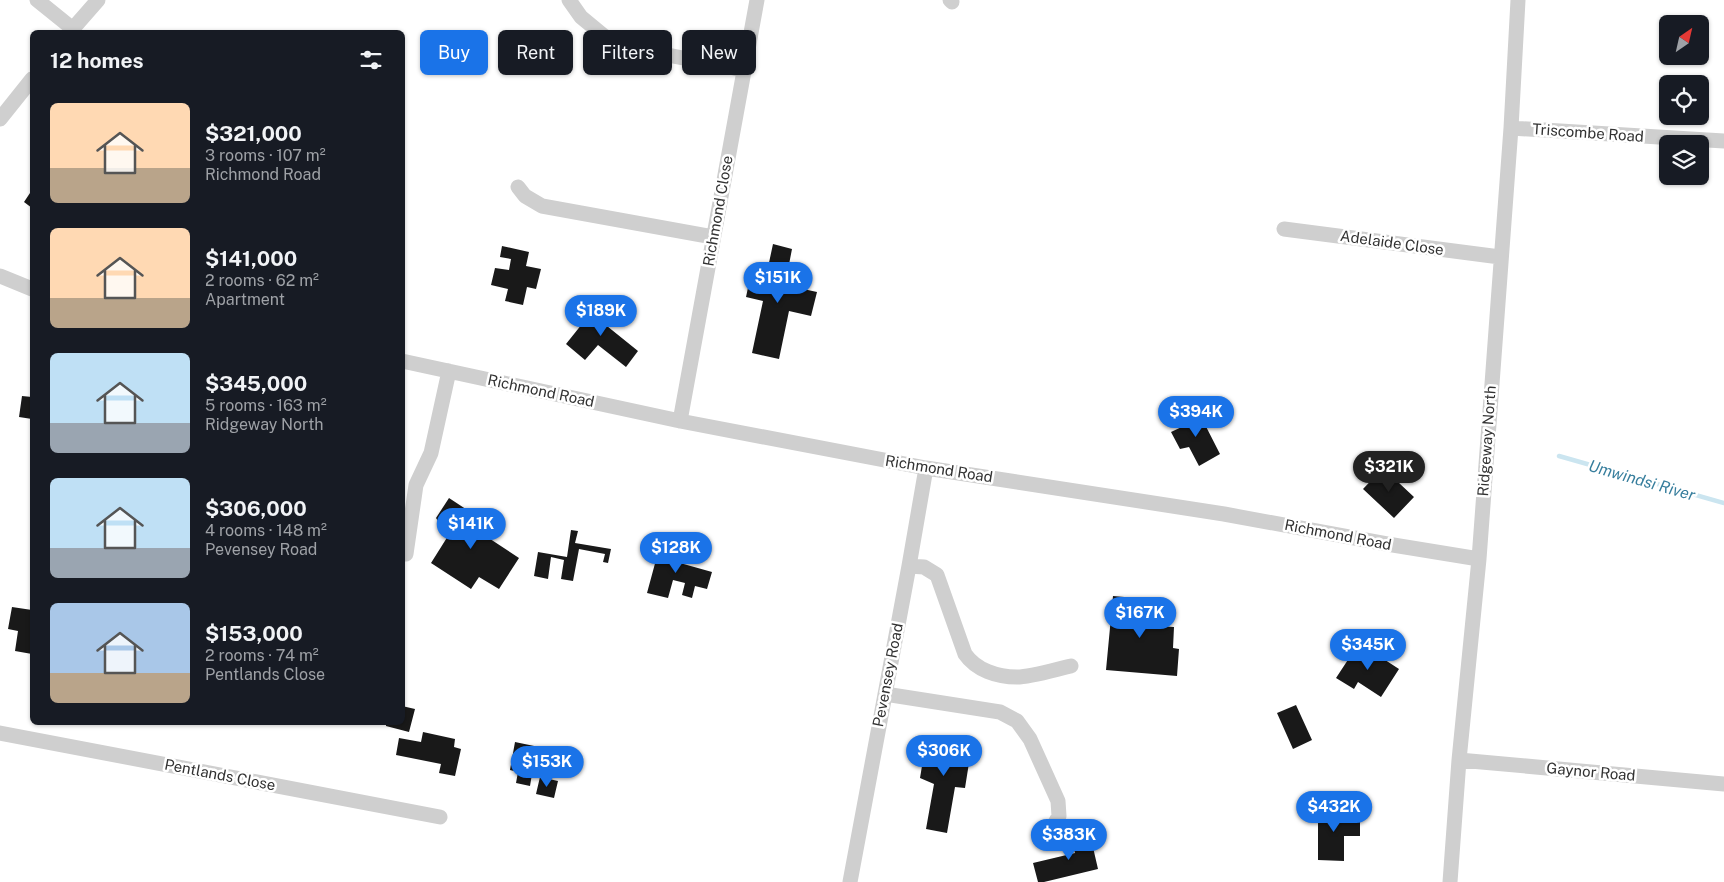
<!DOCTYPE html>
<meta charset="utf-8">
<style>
:root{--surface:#171b24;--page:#20242c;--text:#f1f3f6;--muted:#9ea1a6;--accent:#1a73e8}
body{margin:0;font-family:"Public Sans",sans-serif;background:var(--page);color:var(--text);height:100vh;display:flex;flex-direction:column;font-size:19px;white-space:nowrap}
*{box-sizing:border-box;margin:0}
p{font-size:16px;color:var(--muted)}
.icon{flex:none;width:28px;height:28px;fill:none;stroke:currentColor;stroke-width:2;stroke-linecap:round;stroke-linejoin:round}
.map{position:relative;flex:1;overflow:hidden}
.panel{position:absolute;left:30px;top:30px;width:375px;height:695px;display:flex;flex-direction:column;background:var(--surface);border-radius:8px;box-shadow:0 1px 4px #0004}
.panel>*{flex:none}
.hud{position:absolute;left:420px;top:30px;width:475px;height:45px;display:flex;gap:10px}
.needle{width:32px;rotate:34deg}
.tools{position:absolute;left:1659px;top:15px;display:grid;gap:10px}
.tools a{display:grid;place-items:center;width:50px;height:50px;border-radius:8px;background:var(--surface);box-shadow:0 1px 4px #0004;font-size:25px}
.price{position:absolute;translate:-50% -42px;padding:0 11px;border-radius:18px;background:var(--accent);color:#fff;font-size:16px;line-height:32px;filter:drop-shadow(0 1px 2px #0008)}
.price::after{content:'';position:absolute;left:50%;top:30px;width:15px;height:11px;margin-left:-8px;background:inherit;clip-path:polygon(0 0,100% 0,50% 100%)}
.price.current{background:#222;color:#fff}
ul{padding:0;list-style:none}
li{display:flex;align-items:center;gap:15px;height:125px;padding:0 20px}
li span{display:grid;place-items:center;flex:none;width:140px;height:100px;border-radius:8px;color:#555}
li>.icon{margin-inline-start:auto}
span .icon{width:60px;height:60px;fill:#fffc;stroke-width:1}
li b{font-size:21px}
h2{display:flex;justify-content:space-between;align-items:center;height:60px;padding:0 20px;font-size:21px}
.tag{padding:0 18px;border-radius:8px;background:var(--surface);box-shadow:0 1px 4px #0004;font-size:18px;line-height:45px}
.tag.current{background:var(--accent);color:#fff}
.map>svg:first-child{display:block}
</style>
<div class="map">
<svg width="1724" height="882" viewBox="0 0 1724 882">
<rect width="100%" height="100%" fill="#fff"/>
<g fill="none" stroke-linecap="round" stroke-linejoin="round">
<!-- stream -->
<path stroke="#cbe5f0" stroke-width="4.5" d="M1559,456L1724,503"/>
</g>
<!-- building -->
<path fill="#191919" d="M32,190V208L24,202Z
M773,244L792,249L785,285L817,292L811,316L789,311L779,359L752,353L763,301L746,297L749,283L764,286Z
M502,246L529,252L526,266L541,269L536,289L527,287L523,305L505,301L508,289L491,285L495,268L509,270L511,259L500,257Z
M602,299L613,308L602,322L638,351L626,367L598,345L585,360L566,344Z
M22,396L32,397V419L19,417Z
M1196,407L1220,454L1199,466L1189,447L1180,449L1171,432L1188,424L1183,414Z
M1383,468L1414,497L1394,518L1363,489Z
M449,498L484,521L478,531L519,558L499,589L479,577L471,589L431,563L448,536L436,518Z
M571,530L578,531L575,543L611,549L608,563L603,562L605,554L579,549L573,581L561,579L564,560L551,557L548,579L534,576L538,552L567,557Z
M660,545L683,551L680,563L712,572L707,589L695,586L692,598L682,595L685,583L673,580L668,598L647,593Z
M1113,596L1158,600L1156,626L1174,627L1173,648L1179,649L1177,676L1106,670Z
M12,607L32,610V654L15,651L18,631L8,629Z
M1359,643L1399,669L1381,697L1358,682L1354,689L1336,678Z
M1296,705L1312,740L1293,749L1277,713Z
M402,706L415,709L409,732L386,726V722H402Z
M423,732L455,739L454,747L461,749L455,776L439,773L441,764L396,755L399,738L421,742Z
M927,736L972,744L965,788L955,787L947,833L926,829L934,784L920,778Z
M515,742L558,751L553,778L532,774L530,786L516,783L518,772L510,770Z
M560,757L572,758L570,774L558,772Z
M540,777L558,781L554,798L536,794Z
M1318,807H1343V819H1360V836H1344V861L1318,860Z
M1089,830L1098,869L1044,882H1038L1033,863L1075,853L1070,835Z"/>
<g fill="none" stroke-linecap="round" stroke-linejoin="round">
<!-- minor -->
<path stroke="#cfcfcf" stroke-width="15" d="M37,0L73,29
M569,0L581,17L604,36L627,47L744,70
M950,0L952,2
M70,32L98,0
M0,119L32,79
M1511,128L1724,141
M518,187L525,196L542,206L713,237
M1284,229L1500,257
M0,276L32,289
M402,361L680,421L926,468L1224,514L1387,544L1479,559
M680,421L757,0
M406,554L416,485L431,453L449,371
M909,566L924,567L937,575L965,654C976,670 997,677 1017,677C1031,677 1057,669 1071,666
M885,694L1000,712L1017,721L1030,739L1058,801L1059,816L1051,830L1040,840
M0,733L440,817
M1459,760L1724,784
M850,882L909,566L926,468
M1450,882L1459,760L1479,559L1511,128L1518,0"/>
</g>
<g text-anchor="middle" stroke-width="5" stroke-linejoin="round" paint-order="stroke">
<!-- street labels -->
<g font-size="15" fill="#323232" stroke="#fff">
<text transform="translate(1588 133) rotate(4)" y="5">Triscombe Road</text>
<text transform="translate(718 211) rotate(-80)" y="5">Richmond Close</text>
<text transform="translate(1392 243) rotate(8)" y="5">Adelaide Close</text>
<text transform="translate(541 391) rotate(12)" y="5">Richmond Road</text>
<text transform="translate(1487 441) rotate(-86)" y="5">Ridgeway North</text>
<text transform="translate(939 469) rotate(9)" y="5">Richmond Road</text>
<text transform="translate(1338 535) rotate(11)" y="5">Richmond Road</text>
<text transform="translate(888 675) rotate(-79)" y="5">Pevensey Road</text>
<text transform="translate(1591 772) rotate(5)" y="5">Gaynor Road</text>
<text transform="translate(220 775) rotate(11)" y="5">Pentlands Close</text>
</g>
<!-- water labels -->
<g font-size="16" font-style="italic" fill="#377e9d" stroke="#fff">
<text transform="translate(1642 480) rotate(16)" y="6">Umwindsi River</text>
</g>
</g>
</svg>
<div class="tools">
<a><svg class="needle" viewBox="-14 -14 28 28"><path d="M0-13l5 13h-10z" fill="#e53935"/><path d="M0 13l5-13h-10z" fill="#9ea1a6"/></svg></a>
<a><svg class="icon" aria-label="locate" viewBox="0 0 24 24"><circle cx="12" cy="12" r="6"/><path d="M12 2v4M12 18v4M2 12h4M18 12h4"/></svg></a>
<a><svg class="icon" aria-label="layers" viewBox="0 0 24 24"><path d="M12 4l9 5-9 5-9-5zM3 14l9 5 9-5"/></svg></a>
</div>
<b class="price" style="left:778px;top:304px">$151K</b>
<b class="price" style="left:601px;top:337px">$189K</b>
<b class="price" style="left:1196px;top:438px">$394K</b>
<b class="price current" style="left:1389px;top:493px">$321K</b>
<b class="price" style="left:471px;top:550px">$141K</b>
<b class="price" style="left:676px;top:574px">$128K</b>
<b class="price" style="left:1140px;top:639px">$167K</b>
<b class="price" style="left:1368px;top:671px">$345K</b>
<b class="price" style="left:944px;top:777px">$306K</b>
<b class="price" style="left:547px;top:788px">$153K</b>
<b class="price" style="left:1334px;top:833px">$432K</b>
<b class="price" style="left:1069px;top:861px">$383K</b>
<div class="hud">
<a class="tag current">Buy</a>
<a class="tag">Rent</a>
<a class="tag">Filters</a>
<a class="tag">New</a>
</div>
<section class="panel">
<h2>12 homes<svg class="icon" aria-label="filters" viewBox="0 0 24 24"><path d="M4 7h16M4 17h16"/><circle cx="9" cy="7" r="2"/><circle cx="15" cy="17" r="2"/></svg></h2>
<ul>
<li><span style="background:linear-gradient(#ffd9b3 65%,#b9a48a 0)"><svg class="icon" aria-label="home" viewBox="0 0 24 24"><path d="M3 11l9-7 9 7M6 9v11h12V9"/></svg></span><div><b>$321,000</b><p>3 rooms · 107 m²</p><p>Richmond Road</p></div></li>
<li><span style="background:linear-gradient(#ffd9b3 70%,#b9a48a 0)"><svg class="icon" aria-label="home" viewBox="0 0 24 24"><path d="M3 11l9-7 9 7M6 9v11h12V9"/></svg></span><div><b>$141,000</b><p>2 rooms · 62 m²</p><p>Apartment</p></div></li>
<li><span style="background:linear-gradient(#bfe0f5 70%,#9aa5b1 0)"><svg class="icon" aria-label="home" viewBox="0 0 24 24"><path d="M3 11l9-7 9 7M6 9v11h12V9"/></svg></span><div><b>$345,000</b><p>5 rooms · 163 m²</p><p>Ridgeway North</p></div></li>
<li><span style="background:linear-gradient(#bfe0f5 70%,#9aa5b1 0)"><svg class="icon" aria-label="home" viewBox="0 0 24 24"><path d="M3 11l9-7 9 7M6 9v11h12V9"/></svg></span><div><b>$306,000</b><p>4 rooms · 148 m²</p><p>Pevensey Road</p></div></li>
<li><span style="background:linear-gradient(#a9c7e8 70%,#b9a48a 0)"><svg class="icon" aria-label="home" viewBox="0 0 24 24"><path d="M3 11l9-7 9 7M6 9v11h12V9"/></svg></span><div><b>$153,000</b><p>2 rooms · 74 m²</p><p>Pentlands Close</p></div></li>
</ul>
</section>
</div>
